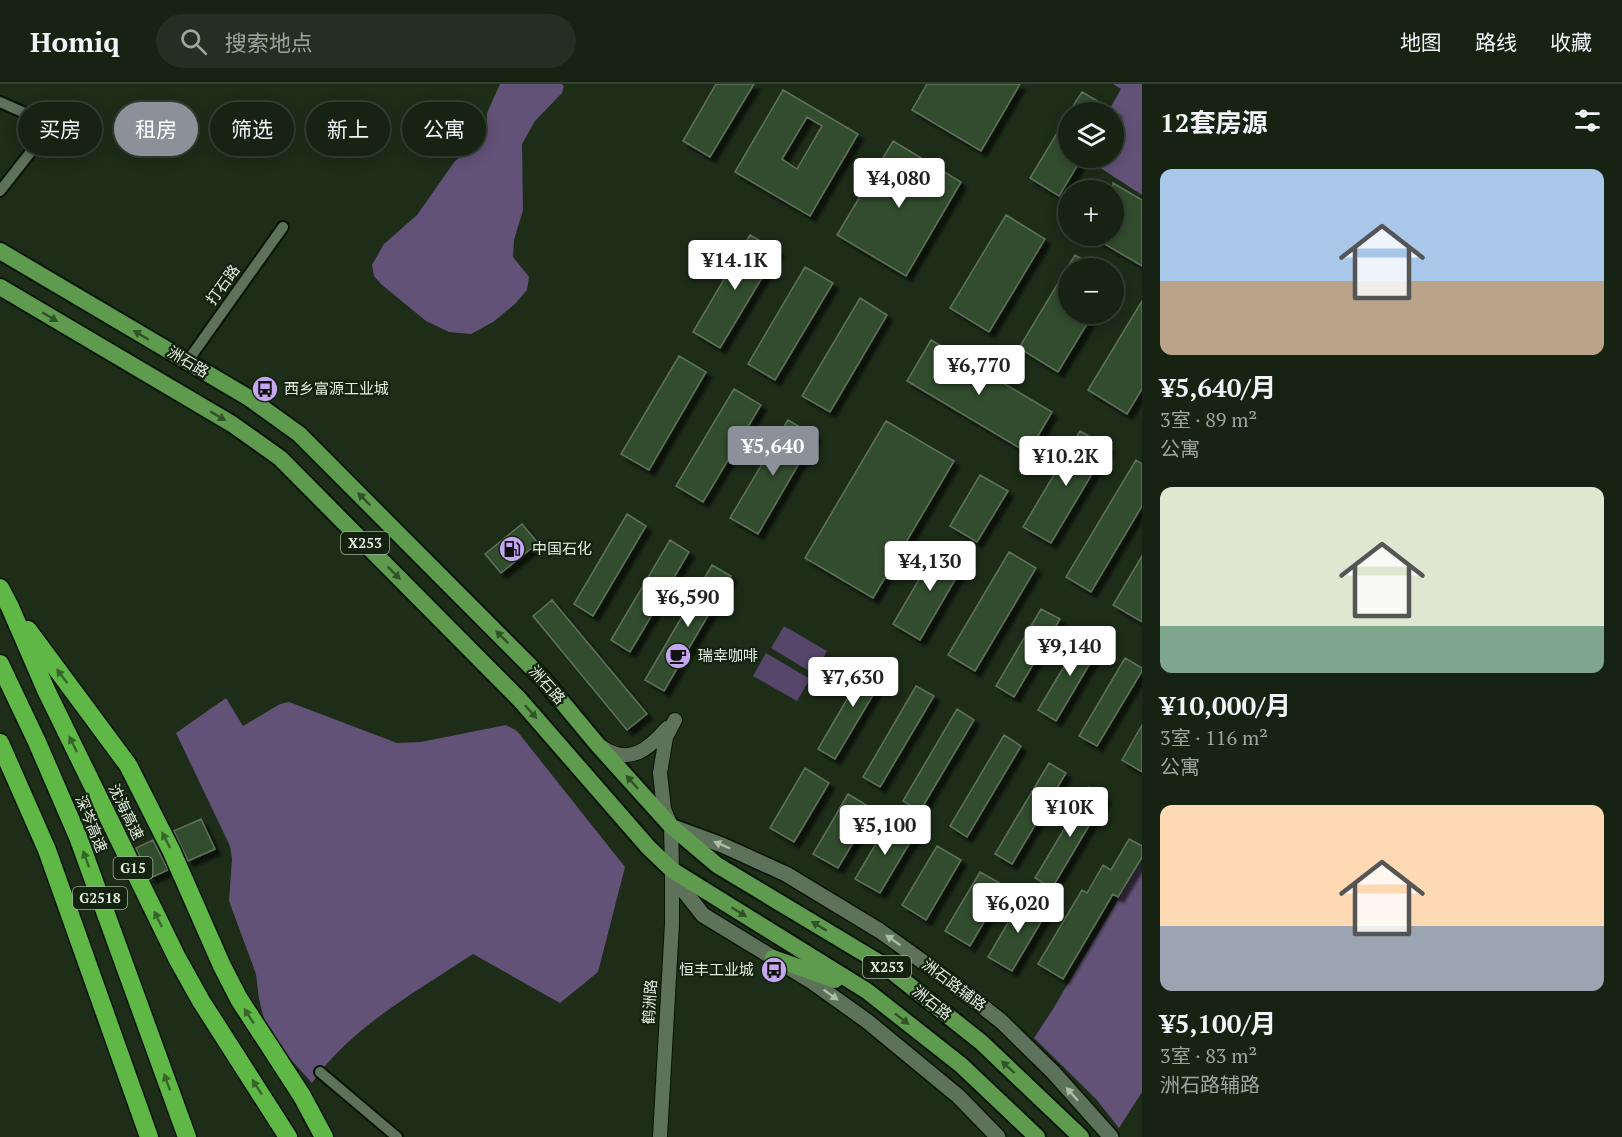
<!DOCTYPE html>
<html lang="zh">
<meta charset="utf-8">
<style>
:root{--surface:#162212;--page:#232f20;--text:#f1f3f6;--muted:#9ea49f;--line:#353f32;--accent:#8c9099}
body{margin:0;font-family:"PT Serif","Noto Sans SC",serif;background:var(--page);color:var(--text);height:100vh;display:flex;flex-direction:column;font-size:22px;white-space:nowrap}
*{box-sizing:border-box;margin:0}
p{font-size:20px;color:var(--muted)}
.icon{flex:none;width:33px;height:33px;fill:none;stroke:currentColor;stroke-width:2;stroke-linecap:round;stroke-linejoin:round}
.map{position:relative;flex:1;overflow:hidden}
.details{display:flex;flex-direction:column;background:var(--surface);width:480px}
.details>*{flex:none}
.guide{position:absolute;left:18px;top:18px;width:570px;height:54px;display:flex;gap:12px}
.tools{position:absolute;left:1058px;top:18px;display:grid;gap:12px}
.tools a{display:grid;place-items:center;width:66px;height:66px;border-radius:50%;background:var(--surface);box-shadow:0 3px 15px #0003,0 0 0 2px var(--line);font-size:30px}
.price{position:absolute;translate:-50% -51px;padding:0 14px;border-radius:6px;background:#fff;color:#222;font-size:20px;line-height:39px;filter:drop-shadow(0 2px 3px #0008)}
.price::after{content:'';position:absolute;left:50%;top:36px;width:18px;height:14px;margin-left:-9px;background:inherit;clip-path:polygon(0 0,100% 0,50% 100%)}
.price.current{background:var(--accent);color:#fff}
ul{padding:0;list-style:none}
li{display:grid;align-content:center;gap:12px;height:318px;padding:0 18px}
li span{display:grid;place-items:center;height:186px;border-radius:12px;color:#555}
li>.icon{margin-inline-start:auto}
span .icon{width:108px;height:108px;fill:#fffc;stroke-width:1}
li b{font-size:26px}
h2{display:flex;justify-content:space-between;align-items:center;height:72px;padding:0 18px;font-size:26px}
.tag{padding:0 21px;border-radius:27px;background:var(--surface);box-shadow:0 3px 15px #0003,0 0 0 2px var(--line);font-size:21px;line-height:54px}
.tag.current{background:var(--accent);color:#fff}
header{display:flex;align-items:center;gap:36px;box-sizing:border-box;height:84px;padding:0 30px;background:var(--surface);border-bottom:2px solid var(--line)}
header strong{font-size:28px}
nav{display:flex;gap:33px;margin-inline-start:auto;font-size:21px}
.search{width:420px;height:54px;background:var(--page);display:flex;align-items:center;gap:15px;box-sizing:border-box;padding:0 21px;border-radius:33px;color:var(--muted);font-size:22px}
main{display:flex;flex:1;min-height:0}
.map>svg:first-child{display:block}
</style>
<header>
<strong>Homiq</strong>
<div class="search"><svg class="icon" aria-label="search" viewBox="0 0 24 24"><circle cx="10" cy="10" r="6"/><path d="M15 15l6 6"/></svg>搜索地点</div>
<nav><a>地图</a><a>路线</a><a>收藏</a></nav>
</header>
<main>
<div class="map">
<svg width="1142" height="1053" viewBox="0 0 1142 1053">
<defs>
<filter id="shadow"><feDropShadow dx="5.5" dy="5.5" stdDeviation="1.5" flood-color="#0009"/></filter>
</defs>
<rect width="100%" height="100%" fill="#1d2d18"/>
<!-- green -->
<path fill="#55466a" d="M784,542L827,567L814,590L771,564Z
M766,569L810,595L797,617L753,592Z"/>
<!-- forest -->
<path fill="#625278" d="M500,0H562L564,2L562,9L535,37L522,60L523,126L514,156L513,173L529,193L527,206L515,220L493,238L471,250L449,248L426,237L381,200L374,192L372,181L384,160L417,131L455,77L482,57L487,45V29Z
M1113,0H1142V111L1085,74H1113V28H1108L1121,5Z
M226,614L243,642L280,620L289,618L397,659L421,658L506,641L517,647L625,783L598,888L560,919L473,870C416,908 352,942 312,999L284,968L266,943L259,915L256,890L229,817L232,775L230,762L176,649Z
M1142,775V1008L1119,1044L1096,1015L1034,954L1053,925Z"/>
<!-- building -->
<path fill="#334e2d" stroke="#5e715a" stroke-width="1.5" fill-rule="evenodd" filter="url(#shadow)" d="M716,0H754L710,73L683,57Z
M927,0H1020L981,67L912,26Z
M783,6L858,50L810,132L735,88ZM807,33L822,42L797,85L782,75Z
M1082,8L1116,28H1069Z
M1068,31V74H1082L1059,112L1030,94Z
M893,57L961,98L906,192L837,151Z
M1113,99L1142,116V182L1091,152H1113Z
M1006,131L1045,155L989,248L950,224Z
M750,151L778,167L720,264L693,248Z
M1075,171L1097,184H1068V230H1093L1058,288L1019,264Z
M805,183L833,199L775,296L748,280Z
M860,214L887,231L830,328L802,312Z
M1142,217V305L1127,330L1088,306Z
M931,256L1052,328L1028,369L907,297Z
M679,272L706,288L649,386L621,370Z
M734,305L761,321L703,418L676,402Z
M788,336L815,352L758,450L730,434Z
M886,337L954,377L873,514L805,474Z
M1080,347L1108,363L1051,459L1023,443Z
M1136,376L1142,380V422L1091,508L1066,493Z
M980,391L1008,407L977,458L950,442Z
M627,430L646,442L593,532L574,520Z
M522,440L538,459L501,489L485,470Z
M670,456L689,468L630,568L611,556Z
M939,461L966,477L920,556L893,540Z
M1009,468L1036,484L975,587L948,571Z
M1142,472V538L1113,521Z
M712,481L731,492L664,607L645,596Z
M552,516L647,630L627,646L533,532Z
M1041,525L1060,535L1014,613L996,602Z
M1084,549L1102,559L1056,637L1038,626Z
M871,574L889,584L835,675L818,665Z
M1125,574L1142,584V587L1097,662L1079,652Z
M916,602L934,612L880,703L863,693Z
M957,625L974,636L920,727L903,717Z
M1142,641V688L1122,676Z
M1004,651L1021,662L967,753L950,742Z
M1049,679L1066,689L1012,780L995,770Z
M805,684L829,699L794,758L770,744Z
M1089,703L1106,713L1052,804L1035,794Z
M848,710L873,725L838,784L813,770Z
M201,735L215,765L188,777L174,747Z
M890,736L915,750L880,809L855,795Z
M1129,755L1142,762V773L1118,813L1113,810L1063,895L1038,880L1082,806L1087,809L1103,781L1111,786Z
M153,756L168,786L150,794L136,764Z
M937,762L961,776L926,836L902,821Z
M980,788L1005,802L970,862L945,847Z
M1023,813L1047,828L1012,887L988,873Z"/>
<g fill="none" stroke-linecap="round" stroke-linejoin="round">
<!-- minor casing -->
<g stroke="#061503" stroke-width="14">
<path id="minor" d="M0,18L52,41L0,107
M187,278L283,143
M320,988L397,1053"/>
</g>
<!-- tertiary casing -->
<g stroke="#061503" stroke-width="16">
<path id="tertiary" d="M602,663C629,682 649,665 667,644
M660,1053L672,840V786L671,742L664,725L660,689L666,653L675,636"/>
</g>
<!-- secondary casing -->
<g stroke="#061503" stroke-width="18">
<path id="secondary" d="M676,744L722,761L786,790L880,847L951,898L1001,937L1053,988L1111,1053
M672,786L684,807L703,831L811,897L867,937L958,1012L998,1053"/>
</g>
<!-- primary casing -->
<g stroke="#061503" stroke-width="20">
<path id="primary" d="M0,167L249,314L299,350L543,595L597,660L671,742L717,781L885,882L981,958L1081,1053
M0,203L232,340L280,374L520,616L648,763L672,786L867,907L961,981L1037,1053
M773,874L835,896"/>
</g>
<!-- motorway casing -->
<g stroke="#061503" stroke-width="21">
<path id="motorway" d="M0,504L10,523L46,606L177,874L201,917L288,1053
M28,546L128,681L171,766L222,882L239,915L302,1012L324,1053
M0,580L37,658L78,753L187,1053
M0,659L47,766L149,1053"/>
</g>
<!-- minor -->
<use href="#minor" stroke="#5e715a" stroke-width="10"/>
<!-- tertiary -->
<use href="#tertiary" stroke="#5e715a" stroke-width="14"/>
<!-- secondary -->
<use href="#secondary" stroke="#5e715a" stroke-width="15"/>
<!-- primary -->
<use href="#primary" stroke="#5f9b4e" stroke-width="16"/>
<!-- motorway -->
<use href="#motorway" stroke="#5fb746" stroke-width="18"/>
</g>
<!-- one-way arrows -->
<defs><path id="oneway-solid" d="M-6-.8H1V-3.2L6.5 0L1 3.2V.8H-6Z" transform="scale(1.5)"/></defs>
<g fill="#315328">
<use href="#oneway-solid" transform="translate(50 233) rotate(31)"/>
<use href="#oneway-solid" transform="translate(141 251) rotate(-149)"/>
<use href="#oneway-solid" transform="translate(218 332) rotate(31)"/>
<use href="#oneway-solid" transform="translate(364 415) rotate(-135)"/>
<use href="#oneway-solid" transform="translate(394 489) rotate(45)"/>
<use href="#oneway-solid" transform="translate(502 553) rotate(-135)"/>
<use href="#oneway-solid" transform="translate(531 628) rotate(49)"/>
<use href="#oneway-solid" transform="translate(632 698) rotate(-132)"/>
<use href="#oneway-solid" transform="translate(739 828) rotate(32)"/>
<use href="#oneway-solid" transform="translate(819 842) rotate(-149)"/>
<use href="#oneway-solid" transform="translate(902 935) rotate(38)"/>
<use href="#oneway-solid" transform="translate(1008 983) rotate(-137)"/>
</g>
<g fill="#356628">
<use href="#oneway-solid" transform="translate(62 592) rotate(-127)"/>
<use href="#oneway-solid" transform="translate(73 660) rotate(-116)"/>
<use href="#oneway-solid" transform="translate(166 756) rotate(-117)"/>
<use href="#oneway-solid" transform="translate(86 775) rotate(-110)"/>
<use href="#oneway-solid" transform="translate(158 835) rotate(-116)"/>
<use href="#oneway-solid" transform="translate(249 932) rotate(-123)"/>
<use href="#oneway-solid" transform="translate(167 998) rotate(-110)"/>
<use href="#oneway-solid" transform="translate(257 1003) rotate(-123)"/>
</g>
<g fill="#adbbaa">
<use href="#oneway-solid" transform="translate(722 761) rotate(-157)"/>
<use href="#oneway-solid" transform="translate(893 856) rotate(-145)"/>
<use href="#oneway-solid" transform="translate(831 911) rotate(35)"/>
<use href="#oneway-solid" transform="translate(1072 1010) rotate(-132)"/>
</g>
<!-- icons -->
<defs>
<g id="bus-disc" transform="scale(1.35)"><circle r="9.5" fill="#c5a6f0" stroke="#13230f"/><path d="M-5-6H5V4H4V6H2V4H-2V6H-4V4H-5ZM-3.5-4V0h7V-4ZM-3.5 1.2v1.5H-2V1.2ZM2 1.2v1.5H3.5V1.2Z" fill="#111"/></g>
<g id="fuel-disc" transform="scale(1.35)"><circle r="9.5" fill="#c5a6f0" stroke="#13230f"/><path d="M-5.5-6h7V0h2V4h1.3V-2.5L3-4.5l.8-.8L6-3V5H2.5V1h-1V6h-7ZM-4.2-4.7v3.2H.2V-4.7Z" fill="#111"/></g>
<g id="cafe-disc" transform="scale(1.35)"><circle r="9.5" fill="#c5a6f0" stroke="#13230f"/><path d="M-5.5-4.5H6V0H3Q3 3.5 0 3.5H-2.5Q-5.5 3.5-5.5 0ZM3-3.2v2h1.7v-2ZM-6 4.5H4V6H-6Z" fill="#111"/></g>
</defs>
<g fill-rule="evenodd">
<use href="#bus-disc" x="265" y="305"/>
<use href="#fuel-disc" x="512" y="465"/>
<use href="#cafe-disc" x="678" y="572"/>
<use href="#bus-disc" x="774" y="886"/>
</g>
<g text-anchor="middle" stroke-width="4.5" stroke-linejoin="round" paint-order="stroke">
<!-- shield labels -->
<g fill="#13230f" stroke="#a4b0a1" stroke-width="1.5">
<rect x="341" y="448" width="48" height="22" rx="4.5"/>
<rect x="113.5" y="773" width="39" height="22" rx="4.5"/>
<rect x="73" y="803" width="54" height="22" rx="4.5"/>
<rect x="863" y="872" width="48" height="22" rx="4.5"/>
</g>
<g font-size="14" font-weight="bold" fill="#e2ede0">
<text x="365" y="464">X253</text>
<text x="133" y="789">G15</text>
<text x="100" y="819">G2518</text>
<text x="887" y="888">X253</text>
</g>
<!-- street labels -->
<g font-size="15" fill="#e2ede0" stroke="#13230f">
<text transform="translate(223 201) rotate(-54)" y="5">打石路</text>
<text transform="translate(188 278) rotate(31)" y="5">洲石路</text>
<text transform="translate(547 601) rotate(48)" y="5">洲石路</text>
<text transform="translate(126 728) rotate(64)" y="5">沈海高速</text>
<text transform="translate(91 740) rotate(68)" y="5">深岑高速</text>
<text transform="translate(954 901) rotate(37)" y="5">洲石路辅路</text>
<text transform="translate(650 918) rotate(-86)" y="5">鹤洲路</text>
<text transform="translate(932 919) rotate(38)" y="5">洲石路</text>
</g>
<!-- poi labels -->
<g font-size="15" fill="#e2ede0" stroke="#13230f" text-anchor="start">
<text x="284" y="310">西乡富源工业城</text>
<text x="532" y="470">中国石化</text>
<text x="698" y="577">瑞幸咖啡</text>
<text x="754" y="891" text-anchor="end">恒丰工业城</text>
</g>
</g>
</svg>
<div class="tools">
<a><svg class="icon" aria-label="layers" viewBox="0 0 24 24"><path d="M12 4l9 5-9 5-9-5zM3 14l9 5 9-5"/></svg></a>
<a>+</a>
<a>−</a>
</div>
<b class="price" style="left:899px;top:125px">¥4,080</b>
<b class="price" style="left:735px;top:207px">¥14.1K</b>
<b class="price" style="left:979px;top:312px">¥6,770</b>
<b class="price current" style="left:773px;top:393px">¥5,640</b>
<b class="price" style="left:1066px;top:403px">¥10.2K</b>
<b class="price" style="left:930px;top:508px">¥4,130</b>
<b class="price" style="left:688px;top:544px">¥6,590</b>
<b class="price" style="left:1070px;top:593px">¥9,140</b>
<b class="price" style="left:853px;top:624px">¥7,630</b>
<b class="price" style="left:1070px;top:754px">¥10K</b>
<b class="price" style="left:885px;top:772px">¥5,100</b>
<b class="price" style="left:1018px;top:850px">¥6,020</b>
<div class="guide">
<a class="tag">买房</a>
<a class="tag current">租房</a>
<a class="tag">筛选</a>
<a class="tag">新上</a>
<a class="tag">公寓</a>
</div>
</div>
<section class="details">
<h2>12套房源<svg class="icon" aria-label="filters" viewBox="0 0 24 24"><path d="M4 7h16M4 17h16"/><circle cx="9" cy="7" r="2"/><circle cx="15" cy="17" r="2"/></svg></h2>
<ul>
<li><span style="background:linear-gradient(#a9c7e8 60%,#b9a48a 0)"><svg class="icon" aria-label="home" viewBox="0 0 24 24"><path d="M3 11l9-7 9 7M6 9v11h12V9"/></svg></span><div><b>¥5,640/月</b><p>3室 · 89 m²</p><p>公寓</p></div></li>
<li><span style="background:linear-gradient(#dfe7d0 75%,#7fa58c 0)"><svg class="icon" aria-label="home" viewBox="0 0 24 24"><path d="M3 11l9-7 9 7M6 9v11h12V9"/></svg></span><div><b>¥10,000/月</b><p>3室 · 116 m²</p><p>公寓</p></div></li>
<li><span style="background:linear-gradient(#ffd9b3 65%,#9aa5b1 0)"><svg class="icon" aria-label="home" viewBox="0 0 24 24"><path d="M3 11l9-7 9 7M6 9v11h12V9"/></svg></span><div><b>¥5,100/月</b><p>3室 · 83 m²</p><p>洲石路辅路</p></div></li>
</ul>
</section>
</main>
